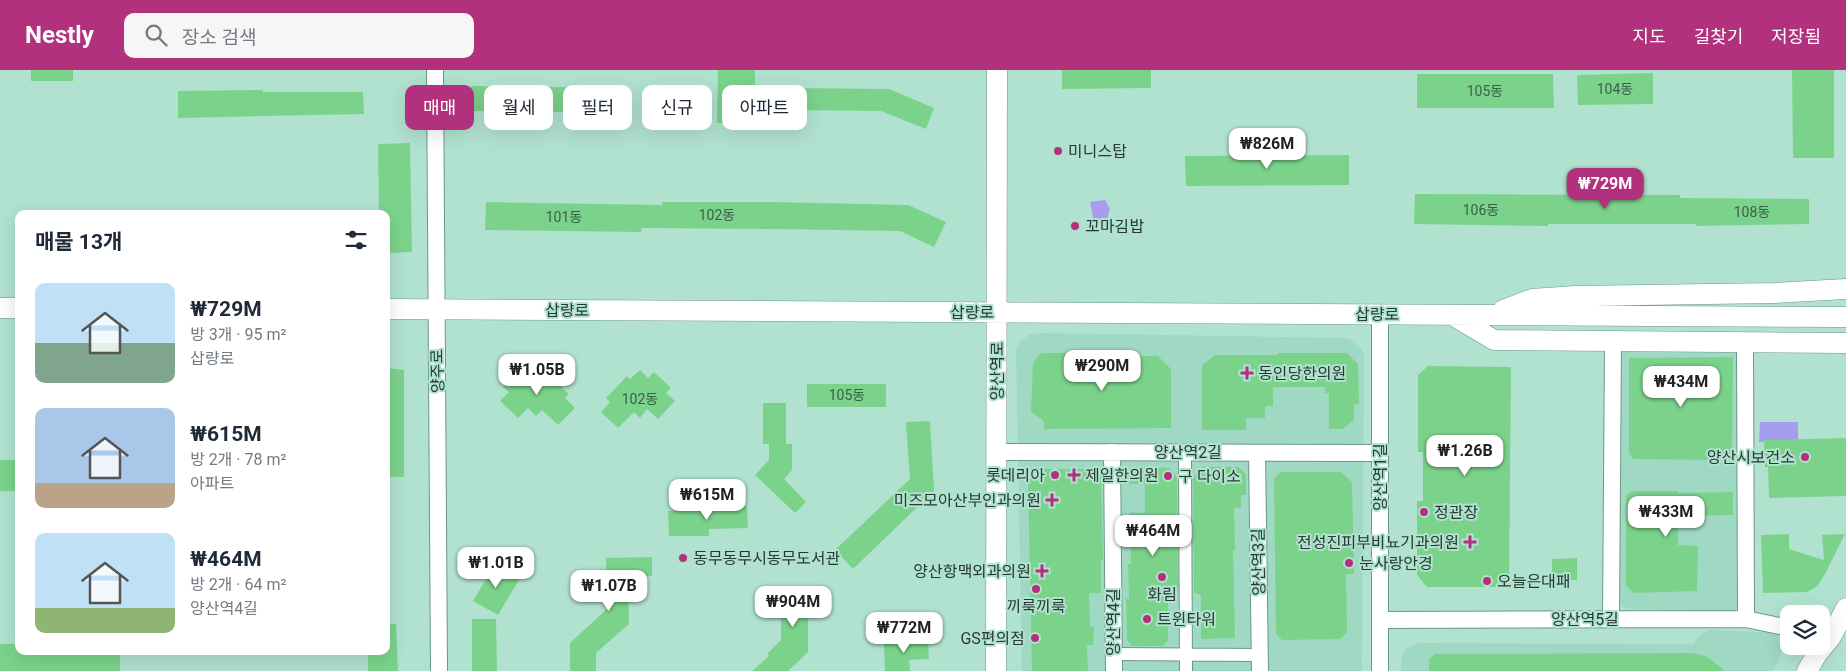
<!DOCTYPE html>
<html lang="ko">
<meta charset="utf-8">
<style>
:root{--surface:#fff;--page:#f6f6f7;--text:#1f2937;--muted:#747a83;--accent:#b1317d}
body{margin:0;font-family:Roboto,"Noto Sans KR",sans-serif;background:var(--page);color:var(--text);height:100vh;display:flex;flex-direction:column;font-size:19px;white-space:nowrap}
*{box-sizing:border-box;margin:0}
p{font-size:16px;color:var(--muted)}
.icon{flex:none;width:28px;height:28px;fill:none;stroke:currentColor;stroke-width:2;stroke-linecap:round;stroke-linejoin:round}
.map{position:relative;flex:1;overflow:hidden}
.panel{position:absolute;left:15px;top:140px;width:375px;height:445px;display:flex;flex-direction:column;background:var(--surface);border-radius:10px;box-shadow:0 5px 20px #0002}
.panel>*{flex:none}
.guide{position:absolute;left:405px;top:15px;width:475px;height:45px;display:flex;gap:10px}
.controls{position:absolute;left:1780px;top:535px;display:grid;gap:10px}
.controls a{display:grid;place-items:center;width:50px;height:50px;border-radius:10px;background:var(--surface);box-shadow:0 5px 20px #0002;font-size:25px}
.price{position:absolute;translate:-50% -42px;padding:0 11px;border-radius:10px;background:#fff;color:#222;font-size:16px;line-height:32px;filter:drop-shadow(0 1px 2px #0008)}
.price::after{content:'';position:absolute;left:50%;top:30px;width:15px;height:11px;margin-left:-8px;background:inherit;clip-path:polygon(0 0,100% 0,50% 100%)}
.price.on{background:var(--accent);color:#fff}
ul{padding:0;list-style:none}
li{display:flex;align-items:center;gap:15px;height:125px;padding:0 20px}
li span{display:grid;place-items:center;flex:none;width:140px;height:100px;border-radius:10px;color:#555}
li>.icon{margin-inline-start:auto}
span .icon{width:60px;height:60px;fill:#fffc;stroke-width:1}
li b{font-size:21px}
h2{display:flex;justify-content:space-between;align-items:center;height:60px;padding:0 20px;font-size:21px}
.chip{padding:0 18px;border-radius:10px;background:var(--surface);box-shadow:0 5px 20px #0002;font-size:18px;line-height:45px}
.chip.on{background:var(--accent);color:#fff}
header{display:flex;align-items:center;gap:30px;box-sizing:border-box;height:70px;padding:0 25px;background:var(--accent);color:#fff}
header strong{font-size:24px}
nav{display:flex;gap:28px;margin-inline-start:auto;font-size:18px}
.search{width:350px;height:45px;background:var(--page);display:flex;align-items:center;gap:12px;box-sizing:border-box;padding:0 18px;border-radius:10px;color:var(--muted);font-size:19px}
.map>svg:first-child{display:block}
</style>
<header>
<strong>Nestly</strong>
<div class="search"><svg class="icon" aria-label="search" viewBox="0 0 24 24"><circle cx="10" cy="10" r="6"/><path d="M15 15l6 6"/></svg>장소 검색</div>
<nav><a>지도</a><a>길찾기</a><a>저장됨</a></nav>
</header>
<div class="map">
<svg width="1846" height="601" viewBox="0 0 1846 601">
<rect width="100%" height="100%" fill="#b1e2cf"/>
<!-- built -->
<path fill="#9fd9c3" d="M1044,263L1342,268L1351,270L1360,277L1364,285L1362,601H1022L1016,281L1019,273L1030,264Z
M1737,278L1742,534L1733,542L1629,539L1620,536V285L1622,281Z
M1709,560L1763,562L1777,565L1783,576L1780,587L1773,601H1401L1402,584L1406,579L1418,573L1693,574L1700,565Z"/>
<!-- green -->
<path fill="#a69dee" d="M1105,130L1110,139L1107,149L1094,152L1090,132Z
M1760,352H1798V370L1759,372Z"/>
<!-- building -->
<path fill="#7bd38b" d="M31,0H73V11H31Z
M718,0H755V53H717Z
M1062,0H1151V18L1062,19Z
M1792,0H1834V88H1793Z
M1653,3V34L1578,35L1577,5Z
M1417,4H1553L1554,38H1417Z
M471,16L628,18V43L471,41Z
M787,18L889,19L934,38L926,59L881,41L787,40Z
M263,20V22H363L364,44L178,48V21Z
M410,73L412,182L386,183V144H379L378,74Z
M1349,85V115L1186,116L1185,86Z
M1415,124L1680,125V128L1809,129V154L1696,156V154H1548V156L1414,154Z
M486,132L662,135V132H772L908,135L946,152L934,177L900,161L772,159L642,158L641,162L485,160Z
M1044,283H1067V290L1088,289L1093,286H1158L1171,299V358L1044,359V351L1031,342L1033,293L1040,284Z
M1278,283H1347L1358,294L1359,334H1354V350L1343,359H1329V323H1325V317H1273V336H1265V348H1246V360H1202V295L1215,285H1278Z
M1733,287L1732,384H1717V390L1633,389L1629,383V288Z
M1428,296L1511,297L1509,517H1427L1417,505V431H1423V382H1418V305Z
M386,298L404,300V407H386Z
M534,298L543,307L547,303L569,324L565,328L575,338L558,355L542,340L536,346L528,338L518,348L500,331L509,322L503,317L519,301L525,306Z
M640,300L648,308L654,302L671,318L666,323L675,331L658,349L647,339L640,348L634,342L618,358L601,342L610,332L606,328L627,306L630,309Z
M807,314H886V337H807Z
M763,333H786V374H792V400L784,409L806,432L795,443L755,405L769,390V374H763Z
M930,351L934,421L853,499L835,480L910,409L906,352Z
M1846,368V426L1769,428L1768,397H1765L1764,370Z
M0,390H17L18,421H0Z
M1132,397L1169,398L1177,407L1178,523H1168V570L1163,576H1132L1127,570L1126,529H1129L1128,494H1131L1130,443H1145V414H1126V403Z
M1203,397H1238L1246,404V425H1241V438H1234L1235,480H1233L1235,568L1201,569V525L1194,523L1193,407Z
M1042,399H1096L1101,405L1103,490H1101V523H1089L1090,557H1094L1093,575H1087L1088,601H1032L1028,411Z
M1280,402H1341L1352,412L1354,504H1346L1347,562L1340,569L1282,570L1276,564L1274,409Z
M1631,421H1678V423L1733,422V445L1678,446V475L1698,476L1697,521L1634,523L1626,516V426Z
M708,436H747L748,458L709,459V466H669L668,441H708Z
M1789,464V479L1824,490L1822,465L1845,464L1825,504L1818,515L1813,519L1807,522L1763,523L1761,465Z
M652,487V506L628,507L629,554L596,583V601H570V573L607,539L606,488Z
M1577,488V510H1552V489Z
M495,494L520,508L498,545L473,531Z
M781,518H825L826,536H808V582L788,601H752L769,586L767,584L781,570Z
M472,549H496L497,601H472Z
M386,554H396L398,601H368V581H386Z
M928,570L929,589L909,590L910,601H885L884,572Z
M0,574H19V581H120V601H0Z
M1692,583L1706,586L1725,601H1429V589L1435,584Z"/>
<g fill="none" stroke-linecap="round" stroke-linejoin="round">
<!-- pedestrian casing -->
<g stroke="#6a9886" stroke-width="14">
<path id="pedestrian" d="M1185,392L1186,601
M1114,584L1260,585"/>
</g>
<!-- minor casing -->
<g stroke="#6a9886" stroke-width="18">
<path id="minor" d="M435,0L439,601
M1745,272L1746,549
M997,382L1380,383
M1112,382L1114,601
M1257,383L1260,601
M1611,549L1613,271
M1380,550L1746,549L1789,558
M1380,601V244"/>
</g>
<!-- tertiary casing -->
<g stroke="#6a9886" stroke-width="21">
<path id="tertiary" d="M0,238H19
M386,239L1846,247
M1503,240L1532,229L1575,226L1775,223L1846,219
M1452,245L1494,270L1846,273
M996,601L997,0
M1807,601L1817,584L1831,567L1846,538"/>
</g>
<!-- pedestrian -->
<use href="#pedestrian" stroke="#fff" stroke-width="12"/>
<!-- minor -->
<use href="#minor" stroke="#fff" stroke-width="16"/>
<!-- tertiary -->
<use href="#tertiary" stroke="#fff" stroke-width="20"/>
</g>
<!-- markers -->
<g fill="#b1317d" stroke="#b1e2cf" stroke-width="2">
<circle cx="1058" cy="81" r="5"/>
<circle cx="1075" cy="156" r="5"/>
<path d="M1244.5 295.5h5v5h5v5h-5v5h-5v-5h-5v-5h5z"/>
<circle cx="1805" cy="387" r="5"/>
<circle cx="1055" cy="405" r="5"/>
<path d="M1071.5 397.5h5v5h5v5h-5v5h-5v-5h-5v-5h5z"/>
<circle cx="1168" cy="406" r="5"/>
<path d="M1049.5 422.5h5v5h5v5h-5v5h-5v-5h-5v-5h5z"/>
<circle cx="1424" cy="442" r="5"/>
<path d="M1467.5 464.5h5v5h5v5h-5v5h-5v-5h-5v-5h5z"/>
<circle cx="683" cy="488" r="5"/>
<circle cx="1349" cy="493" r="5"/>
<path d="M1039.5 493.5h5v5h5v5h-5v5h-5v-5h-5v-5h5z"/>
<circle cx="1162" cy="507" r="5"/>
<circle cx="1487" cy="511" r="5"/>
<circle cx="1036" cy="519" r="5"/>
<circle cx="1147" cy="549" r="5"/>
<circle cx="1035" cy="568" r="5"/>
</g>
<g text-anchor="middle" stroke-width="4" stroke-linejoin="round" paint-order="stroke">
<!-- number labels -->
<g font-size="14" fill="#3b6048">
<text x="1615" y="24">104동</text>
<text x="1485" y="26">105동</text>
<text x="1481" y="145">106동</text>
<text x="1752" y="147">108동</text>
<text x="717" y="150">102동</text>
<text x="564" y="152">101동</text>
<text x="847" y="330">105동</text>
<text x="640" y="334">102동</text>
</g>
<!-- poi labels -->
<g font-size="16" fill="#263a32" stroke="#b1e2cf" text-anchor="start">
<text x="1068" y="87">미니스탑</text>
<text x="1085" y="162">꼬마김밥</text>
<text x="1258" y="309">동인당한의원</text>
<text x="1795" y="393" text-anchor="end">양산시보건소</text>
<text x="1045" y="411" text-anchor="end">롯데리아</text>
<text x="1085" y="411">제일한의원</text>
<text x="1178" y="412">구 다이소</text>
<text x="1041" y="436" text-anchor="end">미즈모아산부인과의원</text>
<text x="1434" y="448">정관장</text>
<text x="1459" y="478" text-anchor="end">전성진피부비뇨기과의원</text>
<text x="693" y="494">동무동무시동무도서관</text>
<text x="1359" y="499">눈사랑안경</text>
<text x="1031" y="507" text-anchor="end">양산항맥외과의원</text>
<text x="1497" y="517">오늘은대패</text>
<text x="1162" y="530" text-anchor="middle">화림</text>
<text x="1036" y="542" text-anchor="middle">끼룩끼룩</text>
<text x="1157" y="555">트윈타워</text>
<text x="1025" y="574" text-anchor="end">GS편의점</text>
</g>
<!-- street labels -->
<g font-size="16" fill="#263a32" stroke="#b1e2cf">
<text x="567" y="246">삽량로</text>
<text x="972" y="248">삽량로</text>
<text x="1377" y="250">삽량로</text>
<text transform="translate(437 301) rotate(-91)" y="6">양주로</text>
<text transform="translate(997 301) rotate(-90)" y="6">양산역로</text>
<text x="1188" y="388">양산역2길</text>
<text transform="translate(1380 407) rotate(-90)" y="6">양산역1길</text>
<text transform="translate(1258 492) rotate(-91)" y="6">양산역3길</text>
<text x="1585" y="555">양산역5길</text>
<text transform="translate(1113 552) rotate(-90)" y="6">양산역4길</text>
</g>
</g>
</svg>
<div class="controls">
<a><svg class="icon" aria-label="layers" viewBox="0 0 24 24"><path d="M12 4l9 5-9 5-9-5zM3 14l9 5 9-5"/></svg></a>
</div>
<b class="price" style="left:1267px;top:100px">₩826M</b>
<b class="price on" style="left:1605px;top:140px">₩729M</b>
<b class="price" style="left:1102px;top:322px">₩290M</b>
<b class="price" style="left:537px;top:326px">₩1.05B</b>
<b class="price" style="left:1681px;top:338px">₩434M</b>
<b class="price" style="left:1465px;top:407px">₩1.26B</b>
<b class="price" style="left:707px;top:451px">₩615M</b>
<b class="price" style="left:1666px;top:468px">₩433M</b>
<b class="price" style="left:1153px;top:487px">₩464M</b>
<b class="price" style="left:496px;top:519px">₩1.01B</b>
<b class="price" style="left:609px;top:542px">₩1.07B</b>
<b class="price" style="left:793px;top:558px">₩904M</b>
<b class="price" style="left:904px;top:584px">₩772M</b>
<div class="guide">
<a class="chip on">매매</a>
<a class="chip">월세</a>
<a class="chip">필터</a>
<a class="chip">신규</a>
<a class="chip">아파트</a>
</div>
<section class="panel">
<h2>매물 13개<svg class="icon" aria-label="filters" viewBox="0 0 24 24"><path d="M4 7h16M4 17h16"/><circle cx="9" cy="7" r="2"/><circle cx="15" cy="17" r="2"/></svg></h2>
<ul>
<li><span style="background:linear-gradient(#bfe0f5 60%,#7fa58c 0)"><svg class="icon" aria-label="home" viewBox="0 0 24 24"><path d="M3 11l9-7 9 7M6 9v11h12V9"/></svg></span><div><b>₩729M</b><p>방 3개 · 95 m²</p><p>삽량로</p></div></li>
<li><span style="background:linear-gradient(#a9c7e8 75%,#b9a48a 0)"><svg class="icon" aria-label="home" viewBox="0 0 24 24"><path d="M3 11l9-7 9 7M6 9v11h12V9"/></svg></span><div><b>₩615M</b><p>방 2개 · 78 m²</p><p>아파트</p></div></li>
<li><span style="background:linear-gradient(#bfe0f5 75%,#8fb573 0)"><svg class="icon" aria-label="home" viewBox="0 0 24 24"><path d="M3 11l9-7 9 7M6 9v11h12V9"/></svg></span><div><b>₩464M</b><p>방 2개 · 64 m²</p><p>양산역4길</p></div></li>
</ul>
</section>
</div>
